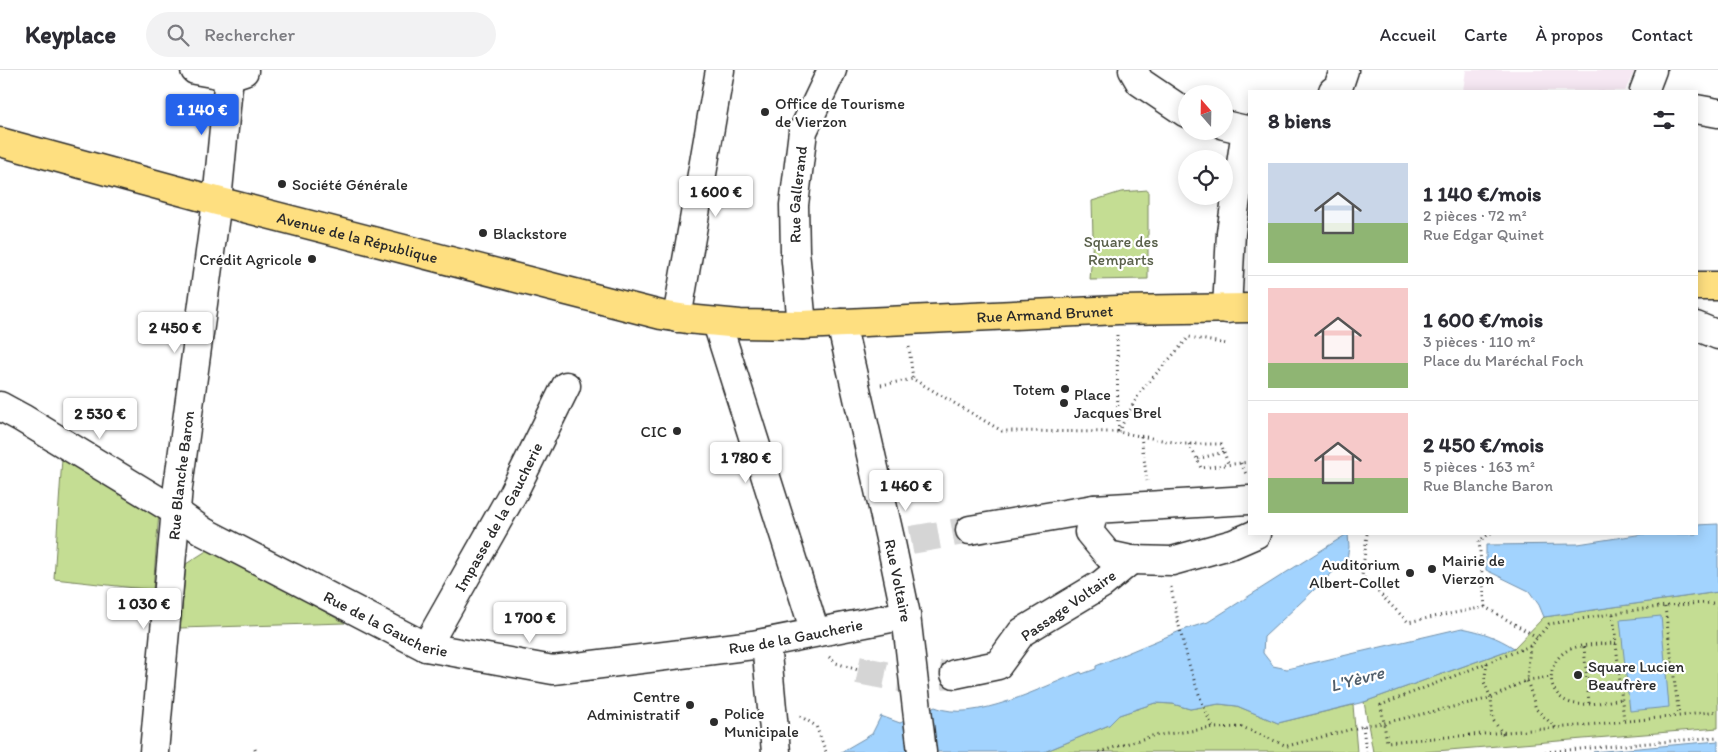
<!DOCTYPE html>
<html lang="fr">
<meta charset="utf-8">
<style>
:root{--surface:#fff;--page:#f2f2f3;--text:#2b2b33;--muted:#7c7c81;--line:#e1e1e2;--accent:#2563eb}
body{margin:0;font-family:Itim,sans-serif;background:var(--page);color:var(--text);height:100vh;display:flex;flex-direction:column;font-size:19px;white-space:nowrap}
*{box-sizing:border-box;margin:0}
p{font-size:16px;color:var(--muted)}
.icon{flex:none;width:28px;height:28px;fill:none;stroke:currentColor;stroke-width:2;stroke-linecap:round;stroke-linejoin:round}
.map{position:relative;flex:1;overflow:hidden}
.drawer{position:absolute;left:1248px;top:20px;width:450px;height:445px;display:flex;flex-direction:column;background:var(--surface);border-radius:0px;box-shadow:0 2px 12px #0003}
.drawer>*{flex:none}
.needle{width:32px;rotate:340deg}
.controls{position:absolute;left:1178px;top:15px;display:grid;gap:10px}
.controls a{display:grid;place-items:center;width:55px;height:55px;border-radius:50%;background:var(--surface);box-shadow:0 2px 12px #0003;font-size:25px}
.price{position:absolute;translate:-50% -42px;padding:0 11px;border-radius:5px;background:#fff;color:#222;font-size:16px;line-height:32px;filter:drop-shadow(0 1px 2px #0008)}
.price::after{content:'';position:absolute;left:50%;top:30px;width:15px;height:11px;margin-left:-8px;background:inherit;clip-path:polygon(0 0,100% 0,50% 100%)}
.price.current{background:var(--accent);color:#fff}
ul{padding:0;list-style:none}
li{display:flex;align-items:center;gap:15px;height:125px;padding:0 20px}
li+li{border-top:1px solid var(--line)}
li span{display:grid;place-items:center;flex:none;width:140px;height:100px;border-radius:0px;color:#555}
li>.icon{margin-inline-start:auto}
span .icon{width:60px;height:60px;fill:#fffc;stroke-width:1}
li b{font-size:21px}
h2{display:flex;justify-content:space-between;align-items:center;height:60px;padding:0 20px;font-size:21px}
header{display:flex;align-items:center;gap:30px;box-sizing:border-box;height:70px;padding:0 25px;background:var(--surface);border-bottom:1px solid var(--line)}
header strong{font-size:24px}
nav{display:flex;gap:28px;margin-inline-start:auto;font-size:18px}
.search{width:350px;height:45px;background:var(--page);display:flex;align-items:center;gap:12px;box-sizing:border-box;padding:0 18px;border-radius:28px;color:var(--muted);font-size:19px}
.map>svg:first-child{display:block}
</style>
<header>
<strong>Keyplace</strong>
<div class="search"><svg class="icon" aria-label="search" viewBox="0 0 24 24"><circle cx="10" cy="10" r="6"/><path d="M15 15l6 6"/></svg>Rechercher</div>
<nav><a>Accueil</a><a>Carte</a><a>À propos</a><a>Contact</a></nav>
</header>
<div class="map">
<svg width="1718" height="682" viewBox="0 0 1718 682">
<rect width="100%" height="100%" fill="#fff"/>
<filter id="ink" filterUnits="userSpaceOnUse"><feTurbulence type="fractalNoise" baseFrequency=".02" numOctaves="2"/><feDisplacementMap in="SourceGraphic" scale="10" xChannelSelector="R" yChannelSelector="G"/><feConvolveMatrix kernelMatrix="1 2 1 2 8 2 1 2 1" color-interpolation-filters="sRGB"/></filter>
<g filter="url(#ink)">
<!-- built -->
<path fill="#f6e8f3" d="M1466,0H1635L1625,21H1463Z"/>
<!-- green -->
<path fill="#c4dd93" stroke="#78845f" d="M1148,120V209L1090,210L1093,167L1092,131L1121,122Z
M62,388L159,442L153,520L54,509Z
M211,478L345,553L180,558L186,494Z
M1718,522V658L1424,682H1373L1364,632L1514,578L1544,547Z
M1155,633L1173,634L1190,639L1219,634L1237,636L1278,653L1353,635L1357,682H1044L1109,655L1119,645Z"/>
<!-- water -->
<path fill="#a2d3fe" stroke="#7290aa" d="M1718,454V522L1544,547L1539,535L1529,521L1486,500V475L1578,474L1643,464H1696V455Z
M1347,464H1348L1349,477L1347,489L1264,567L1263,583L1273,596L1287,599L1462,558C1482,562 1497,567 1514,578L1364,632L1278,653L1237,636L1219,634L1190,639L1173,634L1155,633L1119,645L1109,655L1044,682H841L872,664L881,646L900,653L935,637C973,654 1044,616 1081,602L1082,604L1096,599V596L1180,561L1208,552Z
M1661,546L1669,637L1630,641L1620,550Z
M1718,671V682H1593Z"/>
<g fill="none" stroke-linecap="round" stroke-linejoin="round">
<!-- minor-tunnel -->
<path stroke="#d5d5d5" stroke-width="28" stroke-dasharray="28 14" stroke-linecap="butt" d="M911,470L970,460
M858,600L900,608L955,604"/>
<!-- minor casing -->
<g stroke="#2b2b2b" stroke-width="31">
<g id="minor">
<path d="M195,0L229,6L244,1"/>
<path d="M1133,0L1140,12L1186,43"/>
<path d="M1333,21L1338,18L1344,0"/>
<path d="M1644,21L1652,0"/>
<path d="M1696,39L1718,43"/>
<path d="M1224,55L1246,60"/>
<path d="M1227,239L1231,163L1246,60"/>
<path d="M677,248L720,0"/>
<path d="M717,253L815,562"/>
<path id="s1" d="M841,253L891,473L906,545L922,682"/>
<path id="s2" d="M802,255L795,181L794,135L803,61L832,0"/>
<path d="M1696,256L1718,265"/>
<path id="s3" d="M0,336L22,348L167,436L204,462L426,577L553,600L753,575L906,545"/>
<path d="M1094,439L1089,462L1108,485L1131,490L1172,491L1233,474L1256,464"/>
<path d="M970,460L1094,439L1249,430"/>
<path d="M766,573L776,682"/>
<path id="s4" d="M426,577L513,423L566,316"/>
<path d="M955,604L998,595L1022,562L1102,514L1131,490"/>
<path id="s5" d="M154,682L178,417L217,131L229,6V0"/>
</g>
</g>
<!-- major casing -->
<g stroke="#2b2b2b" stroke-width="31">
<g id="major">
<path id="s6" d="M0,72L217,131L567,221L661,245L687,249L740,254L802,255L1118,240L1249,238"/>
<path d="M1696,216H1718"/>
</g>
</g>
<!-- path -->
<path stroke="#2b2b2b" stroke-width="3" stroke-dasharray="1 4" stroke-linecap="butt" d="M1117,265L1118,362
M909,277L913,309
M881,315L913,309L1002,361L1118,362L1184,374H1221L1224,382L1197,389L1201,398L1249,392
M1118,362L1140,322L1189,267L1227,274
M1141,366L1147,411
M1189,374L1197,389
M1224,382L1228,394
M1241,393L1246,404
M1367,464L1362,506L1408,552L1485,537L1537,567
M1171,517C1180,565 1192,613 1213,658
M1718,533C1663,533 1603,546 1549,554L1530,576L1527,610L1536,639L1556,658L1679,646L1718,641
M1485,537L1479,471L1489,464H1495
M1665,537L1679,646
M1613,544L1624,651
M1616,573C1602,574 1586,574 1573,578C1546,587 1543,624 1571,633C1586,637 1606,631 1622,629
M1530,576L1381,635L1387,672L1555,658
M1584,577L1589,633
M829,587L836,593L858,600
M1487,593L1484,612L1491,628L1493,650L1503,664
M800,646L816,656L826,682
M1363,656L1366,682
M255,679L256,682
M1099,682L1152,666L1213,658L1242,657L1287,676L1368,655L1384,653L1491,628L1527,610L1552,607
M1545,682L1718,667"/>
<!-- minor -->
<use href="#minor" stroke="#fff" stroke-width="28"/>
<!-- major -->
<use href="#major" stroke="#fedf80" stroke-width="28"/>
</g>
</g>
<!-- markers -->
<g fill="#2b2b2b" stroke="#fff" stroke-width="2">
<circle cx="765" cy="42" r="5"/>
<circle cx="282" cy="114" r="5"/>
<circle cx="483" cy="163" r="5"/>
<circle cx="312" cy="189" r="5"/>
<circle cx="1065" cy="319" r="5"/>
<circle cx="1064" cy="333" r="5"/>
<circle cx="677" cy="361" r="5"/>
<circle cx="1432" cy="499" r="5"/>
<circle cx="1410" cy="503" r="5"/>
<circle cx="1578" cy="605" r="5"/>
<circle cx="690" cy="635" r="5"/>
<circle cx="714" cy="652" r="5"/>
</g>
<g text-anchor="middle" stroke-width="4.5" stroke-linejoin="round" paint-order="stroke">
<!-- poi labels -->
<g font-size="16" fill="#2b2b2b" stroke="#fff" text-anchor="start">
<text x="775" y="39">Office de Tourisme<tspan x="775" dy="18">de Vierzon</tspan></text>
<text x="292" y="120">Société Générale</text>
<text x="493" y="169">Blackstore</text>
<text x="302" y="195" text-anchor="end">Crédit Agricole</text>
<text x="1055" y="325" text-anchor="end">Totem</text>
<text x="1074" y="330">Place<tspan x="1074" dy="18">Jacques Brel</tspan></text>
<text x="667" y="367" text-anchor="end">CIC</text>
<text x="1442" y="496">Mairie de<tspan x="1442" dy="18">Vierzon</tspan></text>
<text x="1400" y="500" text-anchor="end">Auditorium<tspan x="1400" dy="18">Albert-Collet</tspan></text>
<text x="1588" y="602">Square Lucien<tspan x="1588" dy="18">Beaufrère</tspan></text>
<text x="680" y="632" text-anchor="end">Centre<tspan x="680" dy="18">Administratif</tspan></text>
<text x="724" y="649">Police<tspan x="724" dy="18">Municipale</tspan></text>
</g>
<!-- street labels -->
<g font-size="16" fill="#2b2b2b" stroke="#fff">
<text dy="6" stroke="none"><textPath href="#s2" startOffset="131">Rue Gallerand</textPath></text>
<text dy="6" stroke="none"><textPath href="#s6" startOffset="370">Avenue de la République</textPath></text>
<text dy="6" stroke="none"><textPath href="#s6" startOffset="1068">Rue Armand Brunet</textPath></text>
<text dy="6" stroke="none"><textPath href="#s5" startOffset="278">Rue Blanche Baron</textPath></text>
<text dy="6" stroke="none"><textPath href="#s4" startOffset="149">Impasse de la Gaucherie</textPath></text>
<text dy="6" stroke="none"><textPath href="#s1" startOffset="264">Rue Voltaire</textPath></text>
<text transform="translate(1068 535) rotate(-35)" y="6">Passage Voltaire</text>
<text dy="6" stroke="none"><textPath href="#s3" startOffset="444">Rue de la Gaucherie</textPath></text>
<text dy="6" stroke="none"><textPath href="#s3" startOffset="864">Rue de la Gaucherie</textPath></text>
</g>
<!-- park labels -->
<g font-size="16" fill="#59604a" stroke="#fff">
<text x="1121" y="177">Square des<tspan x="1121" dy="18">Remparts</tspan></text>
</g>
<!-- water labels -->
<g font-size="18" font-style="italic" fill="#4f5d6a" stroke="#fff">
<text transform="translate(1357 609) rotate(-15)" y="6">L'Yèvre</text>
</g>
</g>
</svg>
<div class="controls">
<a><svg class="needle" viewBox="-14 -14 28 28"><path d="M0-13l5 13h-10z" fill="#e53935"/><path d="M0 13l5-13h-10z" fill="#7c7c81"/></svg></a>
<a><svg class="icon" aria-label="locate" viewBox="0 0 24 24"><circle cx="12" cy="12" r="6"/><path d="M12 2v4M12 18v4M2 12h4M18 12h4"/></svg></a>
</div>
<b class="price current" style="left:202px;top:66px">1 140 €</b>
<b class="price" style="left:716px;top:148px">1 600 €</b>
<b class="price" style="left:175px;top:284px">2 450 €</b>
<b class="price" style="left:100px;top:370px">2 530 €</b>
<b class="price" style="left:746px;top:414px">1 780 €</b>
<b class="price" style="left:906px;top:442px">1 460 €</b>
<b class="price" style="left:144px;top:560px">1 030 €</b>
<b class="price" style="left:530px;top:574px">1 700 €</b>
<section class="drawer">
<h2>8 biens<svg class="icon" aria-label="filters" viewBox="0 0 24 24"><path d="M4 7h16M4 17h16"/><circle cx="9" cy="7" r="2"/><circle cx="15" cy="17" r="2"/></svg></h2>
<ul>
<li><span style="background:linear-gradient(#c9d6e8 60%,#8fb573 0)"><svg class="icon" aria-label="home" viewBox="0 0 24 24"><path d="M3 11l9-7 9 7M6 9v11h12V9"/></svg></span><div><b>1 140 €/mois</b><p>2 pièces · 72 m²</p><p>Rue Edgar Quinet</p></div></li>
<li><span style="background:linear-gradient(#f6c9c9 75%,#8fb573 0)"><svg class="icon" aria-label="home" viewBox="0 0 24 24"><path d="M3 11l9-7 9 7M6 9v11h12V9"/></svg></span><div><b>1 600 €/mois</b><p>3 pièces · 110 m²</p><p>Place du Maréchal Foch</p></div></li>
<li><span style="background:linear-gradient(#f6c9c9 65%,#8fb573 0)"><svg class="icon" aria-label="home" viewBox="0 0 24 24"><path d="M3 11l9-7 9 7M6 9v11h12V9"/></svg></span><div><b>2 450 €/mois</b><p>5 pièces · 163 m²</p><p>Rue Blanche Baron</p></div></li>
</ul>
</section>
</div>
